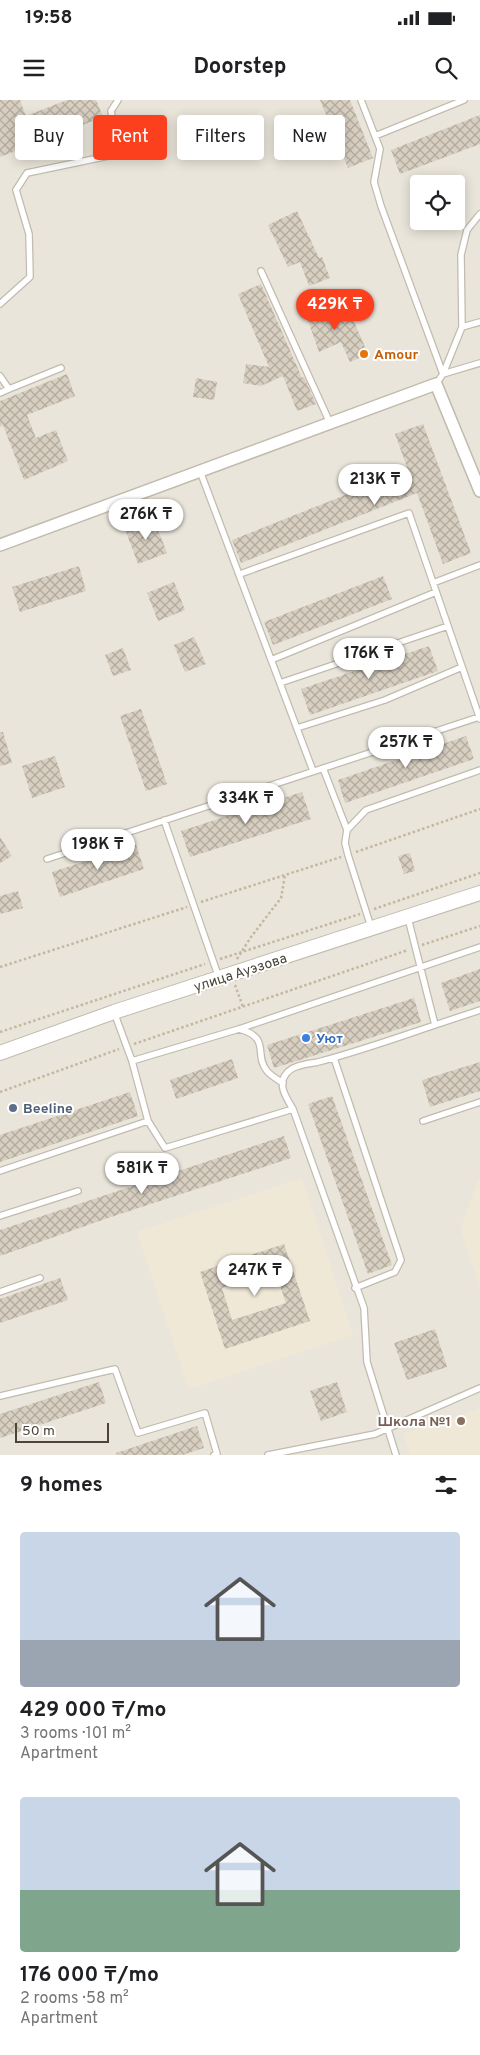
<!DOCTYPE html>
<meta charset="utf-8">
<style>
:root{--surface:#fff;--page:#f6f6f6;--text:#202124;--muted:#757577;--accent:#fc3f1d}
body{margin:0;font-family:Overpass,sans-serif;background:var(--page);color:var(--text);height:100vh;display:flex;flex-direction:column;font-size:19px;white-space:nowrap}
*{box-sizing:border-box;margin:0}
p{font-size:16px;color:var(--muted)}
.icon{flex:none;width:28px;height:28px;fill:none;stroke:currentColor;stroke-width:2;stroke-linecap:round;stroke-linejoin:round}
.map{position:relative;height:1355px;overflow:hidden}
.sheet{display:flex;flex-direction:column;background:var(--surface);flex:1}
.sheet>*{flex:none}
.guide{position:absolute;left:15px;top:15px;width:450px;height:45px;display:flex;gap:10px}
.controls{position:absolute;left:410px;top:75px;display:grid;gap:10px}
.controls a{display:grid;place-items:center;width:55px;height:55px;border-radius:5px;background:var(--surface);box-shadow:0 2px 12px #0003;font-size:25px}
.scale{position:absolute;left:15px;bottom:12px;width:94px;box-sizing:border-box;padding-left:5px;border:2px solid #4b4439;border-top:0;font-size:14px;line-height:18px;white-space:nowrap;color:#4b4439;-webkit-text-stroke:4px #fff;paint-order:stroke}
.price{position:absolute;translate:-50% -42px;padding:0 11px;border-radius:18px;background:#fff;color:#222;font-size:16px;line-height:32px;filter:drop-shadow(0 1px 2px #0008)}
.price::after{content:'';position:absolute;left:50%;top:30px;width:15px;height:11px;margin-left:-8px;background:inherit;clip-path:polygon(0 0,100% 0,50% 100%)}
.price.selected{background:var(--accent);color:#fff}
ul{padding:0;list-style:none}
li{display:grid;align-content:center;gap:10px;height:265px;padding:0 20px}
li span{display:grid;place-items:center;height:155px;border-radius:5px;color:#555}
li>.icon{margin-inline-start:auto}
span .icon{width:90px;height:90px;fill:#fffc;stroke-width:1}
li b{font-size:21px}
h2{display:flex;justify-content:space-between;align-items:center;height:60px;padding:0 20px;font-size:21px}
.tag{padding:0 18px;border-radius:5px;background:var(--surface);box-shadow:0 2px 12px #0003;font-size:18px;line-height:45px}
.tag.selected{background:var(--accent);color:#fff}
.status{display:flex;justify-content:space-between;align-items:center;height:35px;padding:0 25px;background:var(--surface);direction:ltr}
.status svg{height:14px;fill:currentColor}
header{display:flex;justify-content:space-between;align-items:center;height:65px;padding:0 20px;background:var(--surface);font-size:22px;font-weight:700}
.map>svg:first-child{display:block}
</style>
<div class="status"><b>19:58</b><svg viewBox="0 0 49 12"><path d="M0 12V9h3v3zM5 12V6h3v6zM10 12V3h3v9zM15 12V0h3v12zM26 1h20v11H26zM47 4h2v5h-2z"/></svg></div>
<header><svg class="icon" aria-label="menu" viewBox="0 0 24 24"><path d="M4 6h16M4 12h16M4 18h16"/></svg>Doorstep<svg class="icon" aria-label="search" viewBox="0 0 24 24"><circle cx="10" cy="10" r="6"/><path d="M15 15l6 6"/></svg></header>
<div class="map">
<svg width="480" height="1355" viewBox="0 0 480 1355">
<defs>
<pattern id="building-cross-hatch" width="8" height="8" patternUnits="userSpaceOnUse" patternTransform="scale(1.25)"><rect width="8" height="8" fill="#d8cfc1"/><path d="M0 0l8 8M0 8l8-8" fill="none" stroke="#b1aa9e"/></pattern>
</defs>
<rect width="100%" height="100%" fill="#f6f3ec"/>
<!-- residential -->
<path fill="#eae5da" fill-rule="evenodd" d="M0,0H480V1355H0ZM419,84H456V121H419Z"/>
<!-- education -->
<path fill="#efe8d6" d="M480,1074V1190L461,1129Z
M302,1078L353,1235L189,1289L137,1132Z
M480,1308V1355H410L403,1334Z"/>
<!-- building -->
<path fill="url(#building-cross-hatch)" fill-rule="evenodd" d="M0,0H20L26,16L67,0H96L103,17L0,57Z
M320,0H350L373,58L348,68Z
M480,15V44L400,74L391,50Z
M297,111L319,158L322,157L330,178L309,186L300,162L288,167L268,125Z
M261,184L302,278L304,277L316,304L297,311L283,276L261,286L243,283L246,264L269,267L238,194Z
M325,201L333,219L350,212L368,254L350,262L341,242L319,252L304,209Z
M67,274L75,296L27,315L36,338L56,330L68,361L24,380L3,325L0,327V301Z
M196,278L217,282L214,300L193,297Z
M423,324L471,453L443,464L417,393L241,463L232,440L408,370L395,334Z
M154,419L167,453L138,464L125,429Z
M79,466L86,491L20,512L12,487Z
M383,476L392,499L273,545L264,522Z
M174,482L185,510L158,521L147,493Z
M194,537L206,564L185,572L174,545Z
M429,546L438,571L310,615L301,589Z
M123,548L131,570L113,576L105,555Z
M141,609L167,684L146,691L120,616Z
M0,632H3L12,663L0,666Z
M466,636L474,659L345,703L338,680Z
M55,656L65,687L32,698L22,666Z
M302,692L311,719L190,757L181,731Z
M0,737L12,756L0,763Z
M136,745L144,769L60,797L52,772Z
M410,753L415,771L404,774L398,756Z
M18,791L23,808L0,814V796Z
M480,869V901L450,911L441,883Z
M414,898L421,922L274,968L267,945Z
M232,959L238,978L176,999L170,980Z
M480,962V991L430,1007L422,980Z
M130,992L138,1016L0,1062V1035Z
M332,996L392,1165L368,1174L308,1004Z
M284,1036L291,1058L108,1118L0,1156V1130Z
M284,1144L310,1221L225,1249L200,1172ZM275,1171L286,1203L232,1220L222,1188Z
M60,1178L68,1200L0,1223V1199Z
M435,1229L447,1267L407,1280L394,1243Z
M99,1282L106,1303L0,1338V1314Z
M337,1282L347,1312L321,1321L310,1291Z
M197,1326L204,1348L182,1355H117L116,1353Z"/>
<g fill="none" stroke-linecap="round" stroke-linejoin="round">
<!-- service casing -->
<g stroke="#c2bbae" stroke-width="8">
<path id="service" d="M361,0L375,36L464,0
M375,36L380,49L374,82L381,106L443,274
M261,171L330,323
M0,204L30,177L29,134L16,90L27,73L113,55L119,49L111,11L118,0
M462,227L480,222
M443,274L462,227L461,155L467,130L480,114
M0,276L9,289L0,293
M436,284L443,274L480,263
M9,289L61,268
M200,371L313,671
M240,474L409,413L480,619
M433,483L480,465
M271,560L436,492
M280,583L448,526
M297,628L385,600L462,567
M323,668L347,730
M164,720L219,878
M47,759L479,617
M371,827L348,755L345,743L347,730L366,710L480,670
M114,912L132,961L148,1021L165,1048L293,1009
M435,925L480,910
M239,929L480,847
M334,958L401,1160L395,1172L355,1188
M132,961L239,929C272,938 253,954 267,971C271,976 277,979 283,983
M423,1021L480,1002
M0,1071L148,1021
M0,1116L78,1091
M0,1192L40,1178
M0,1296L115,1269L138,1333L205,1313L217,1354L214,1355
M268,1355L375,1334L480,1288
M396,1355L367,1262L364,1208L293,1009C287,999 277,985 286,974C292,965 308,964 318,962C357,952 396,938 435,925L408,818"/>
</g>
<!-- minor casing -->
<g stroke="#c2bbae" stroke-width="14">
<path id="minor" d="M0,445L436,284L480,391"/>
</g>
<!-- tertiary casing -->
<g stroke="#c2bbae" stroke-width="16">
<path id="tertiary" d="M0,953L114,912L480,793"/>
</g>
<!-- path -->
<path stroke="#c4b79f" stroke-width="2.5" stroke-dasharray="2.5 2.5" stroke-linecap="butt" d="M356,752L480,709
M201,802L341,757
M374,809L480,773
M422,845L480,826
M220,859L360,814
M237,859L251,837L281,798L285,775
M0,867L187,807
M235,885L243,907
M0,932L205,864
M134,944L408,850
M0,992L119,949"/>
<!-- service -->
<use href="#service" stroke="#fff" stroke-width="5.5"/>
<!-- minor -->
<use href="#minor" stroke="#fff" stroke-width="11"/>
<!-- tertiary -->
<use href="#tertiary" stroke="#fff" stroke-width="14"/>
</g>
<!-- markers -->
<circle fill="#e8710a" stroke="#fff" stroke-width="2" cx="364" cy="254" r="5"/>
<circle fill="#3f7fe0" stroke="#fff" stroke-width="2" cx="306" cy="938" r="5"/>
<circle fill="#5c6f8a" stroke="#fff" stroke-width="2" cx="13" cy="1008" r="5"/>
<circle fill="#8d6e63" stroke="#fff" stroke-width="2" cx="461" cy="1321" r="5"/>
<g text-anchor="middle" stroke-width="4" stroke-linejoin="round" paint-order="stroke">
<!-- food labels -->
<g font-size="14" font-weight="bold" fill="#c56008" stroke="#fff" text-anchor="start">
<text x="374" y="259">Amour</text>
</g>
<!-- street labels -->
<g font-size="14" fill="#4b4439" stroke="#fff">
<text transform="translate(240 872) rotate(-18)" y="5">улица Ауэзова</text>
</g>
<!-- shop labels -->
<g font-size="14" font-weight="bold" fill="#366cbe" stroke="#fff" text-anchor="start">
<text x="316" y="943">Уют</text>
</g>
<!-- service labels -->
<g font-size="14" font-weight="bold" fill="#4e5e75" stroke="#fff" text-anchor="start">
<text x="23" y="1013">Beeline</text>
</g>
<!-- education labels -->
<g font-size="14" font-weight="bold" fill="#785e54" stroke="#fff" text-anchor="end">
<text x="451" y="1326">Школа №1</text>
</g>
</g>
</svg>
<div class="controls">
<a><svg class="icon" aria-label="locate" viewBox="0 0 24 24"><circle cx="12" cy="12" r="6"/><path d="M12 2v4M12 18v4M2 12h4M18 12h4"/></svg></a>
</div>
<div class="scale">50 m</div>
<b class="price selected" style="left:335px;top:231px">429K ₸</b>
<b class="price" style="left:375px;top:406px">213K ₸</b>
<b class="price" style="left:146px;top:441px">276K ₸</b>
<b class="price" style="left:369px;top:580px">176K ₸</b>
<b class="price" style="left:406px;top:669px">257K ₸</b>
<b class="price" style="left:246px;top:725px">334K ₸</b>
<b class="price" style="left:98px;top:771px">198K ₸</b>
<b class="price" style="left:142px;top:1095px">581K ₸</b>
<b class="price" style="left:255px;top:1197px">247K ₸</b>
<div class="guide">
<a class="tag">Buy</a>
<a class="tag selected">Rent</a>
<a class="tag">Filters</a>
<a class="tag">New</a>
</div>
</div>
<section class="sheet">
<h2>9 homes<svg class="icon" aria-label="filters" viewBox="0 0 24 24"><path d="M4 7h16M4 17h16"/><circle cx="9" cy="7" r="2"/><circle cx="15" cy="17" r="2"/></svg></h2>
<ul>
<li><span style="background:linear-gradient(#c9d6e8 70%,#9aa5b1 0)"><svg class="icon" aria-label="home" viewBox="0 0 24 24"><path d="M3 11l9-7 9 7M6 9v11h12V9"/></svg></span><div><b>429 000 ₸/mo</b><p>3 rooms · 101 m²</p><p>Apartment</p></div></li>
<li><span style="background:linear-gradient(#c9d6e8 60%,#7fa58c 0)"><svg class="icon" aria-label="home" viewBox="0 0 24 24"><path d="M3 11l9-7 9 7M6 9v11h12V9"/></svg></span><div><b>176 000 ₸/mo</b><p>2 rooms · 58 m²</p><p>Apartment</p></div></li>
</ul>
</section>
